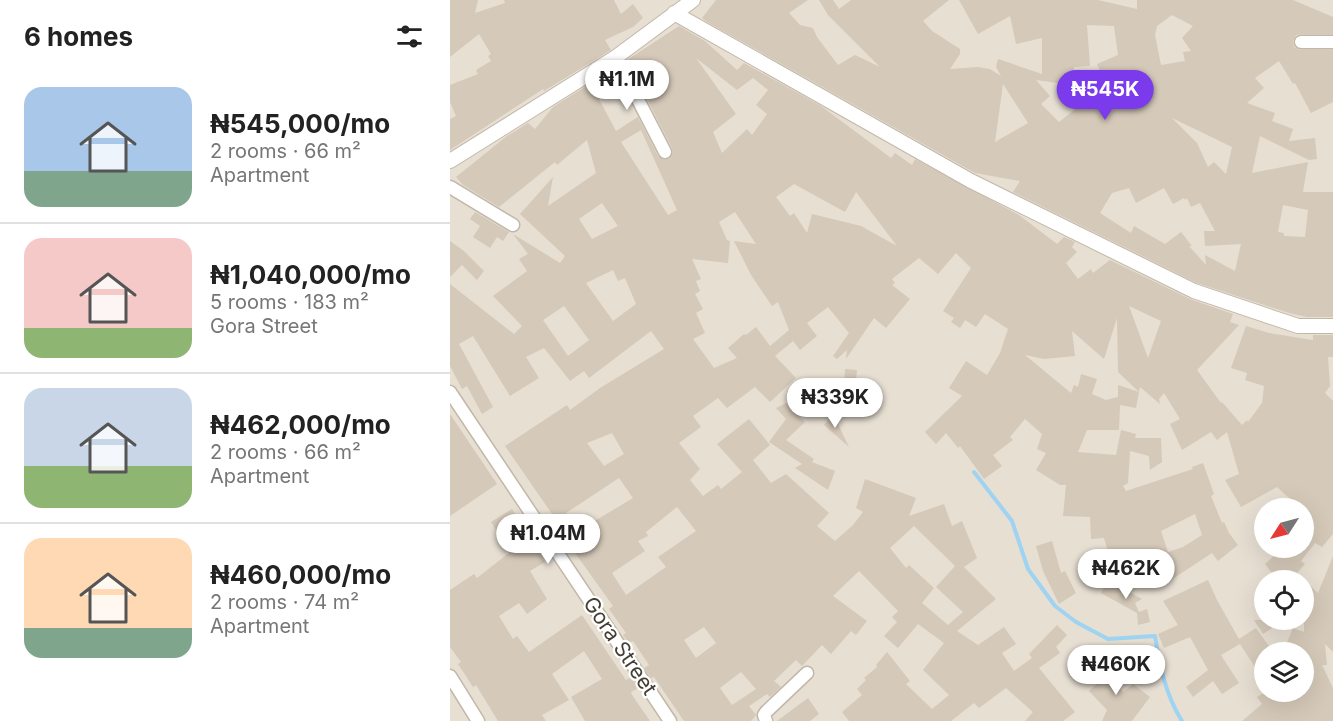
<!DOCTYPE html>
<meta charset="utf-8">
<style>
:root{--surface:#fff;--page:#f6f6f6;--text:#222;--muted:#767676;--line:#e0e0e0;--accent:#7c3aed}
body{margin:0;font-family:Inter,sans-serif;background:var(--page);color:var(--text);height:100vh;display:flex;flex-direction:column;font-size:22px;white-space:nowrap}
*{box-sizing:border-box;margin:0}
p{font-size:20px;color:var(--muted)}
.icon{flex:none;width:33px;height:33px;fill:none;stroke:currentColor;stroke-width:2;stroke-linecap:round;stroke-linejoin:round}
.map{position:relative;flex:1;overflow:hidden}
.panel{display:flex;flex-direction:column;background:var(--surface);width:450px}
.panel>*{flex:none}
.needle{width:39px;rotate:234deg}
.tools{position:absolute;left:804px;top:498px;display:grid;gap:12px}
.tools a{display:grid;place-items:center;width:60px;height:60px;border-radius:50%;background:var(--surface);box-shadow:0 6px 24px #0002;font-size:30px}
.price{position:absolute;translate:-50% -51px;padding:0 14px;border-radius:21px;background:#fff;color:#222;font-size:20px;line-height:39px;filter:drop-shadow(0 2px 3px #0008)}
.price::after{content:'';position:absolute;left:50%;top:36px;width:18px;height:14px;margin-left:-9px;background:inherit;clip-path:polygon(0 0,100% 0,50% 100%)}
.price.selected{background:var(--accent);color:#fff}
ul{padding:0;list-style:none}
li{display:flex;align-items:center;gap:18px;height:150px;padding:0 24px}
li+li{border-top:2px solid var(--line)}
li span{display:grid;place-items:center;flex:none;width:168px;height:120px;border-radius:18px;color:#555}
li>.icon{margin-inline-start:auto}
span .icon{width:72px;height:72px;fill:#fffc;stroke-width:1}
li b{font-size:26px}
h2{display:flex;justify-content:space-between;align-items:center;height:72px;padding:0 24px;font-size:26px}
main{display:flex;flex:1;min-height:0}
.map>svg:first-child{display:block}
</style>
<main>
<section class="panel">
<h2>6 homes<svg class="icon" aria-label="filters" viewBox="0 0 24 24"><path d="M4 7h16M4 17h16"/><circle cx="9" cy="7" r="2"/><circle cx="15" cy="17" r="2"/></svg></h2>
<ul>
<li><span style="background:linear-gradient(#a9c7e8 70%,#7fa58c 0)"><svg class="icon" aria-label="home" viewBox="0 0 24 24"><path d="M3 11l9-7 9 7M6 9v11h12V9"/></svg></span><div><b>₦545,000/mo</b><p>2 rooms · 66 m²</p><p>Apartment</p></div></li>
<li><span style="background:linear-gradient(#f6c9c9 75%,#8fb573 0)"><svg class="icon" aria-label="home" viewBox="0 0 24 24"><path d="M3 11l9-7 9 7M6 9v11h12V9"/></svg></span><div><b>₦1,040,000/mo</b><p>5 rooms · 183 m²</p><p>Gora Street</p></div></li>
<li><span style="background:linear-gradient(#c9d6e8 65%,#8fb573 0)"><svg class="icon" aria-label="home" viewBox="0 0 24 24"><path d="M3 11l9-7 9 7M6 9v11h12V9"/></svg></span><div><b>₦462,000/mo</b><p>2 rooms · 66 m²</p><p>Apartment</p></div></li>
<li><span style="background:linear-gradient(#ffd9b3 75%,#7fa58c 0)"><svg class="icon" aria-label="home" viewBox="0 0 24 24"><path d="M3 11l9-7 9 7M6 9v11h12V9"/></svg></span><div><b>₦460,000/mo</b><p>2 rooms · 74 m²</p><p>Apartment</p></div></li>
</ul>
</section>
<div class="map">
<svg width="883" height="721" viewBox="0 0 883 721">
<rect width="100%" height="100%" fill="#f3eee4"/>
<!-- residential -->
<path fill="#e7dfd2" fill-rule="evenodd" d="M0,0H883V721H0ZM814,508H854V548H814ZM814,580H854V620H814ZM814,652H854V692H814Z"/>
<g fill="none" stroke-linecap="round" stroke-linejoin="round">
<!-- stream -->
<path stroke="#9ed3f2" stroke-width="4" d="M524,472L562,521L578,569L605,606L626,622L658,639L705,636C710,666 715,694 732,721"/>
</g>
<!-- building -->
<path fill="#d5c9b9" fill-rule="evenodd" d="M0,0H28L25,13L55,3L54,0H164L171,14L183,4L193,18L183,27L155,40L161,50L94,91L93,89L0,150V119L6,116L0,102V85L28,74L26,70L41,61L38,56L41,54L29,34L0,57Z
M266,0H358L339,13L350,25L363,28L367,37L388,65L405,55L430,67L378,15L369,0H383L389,9L401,0H499L473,21L482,31L510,49V54L500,69L528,67L540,69L551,76L546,67L548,59L592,74V38L566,44L560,16L528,34L509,0H648L687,9V0H843L883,17V34H850L846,35L843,41L844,47L850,50H883V102L861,113L845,83L843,84L829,61L805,78L814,88L797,103L825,113L822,121L843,129L839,141L865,138L867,159L859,160L810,136L802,173L858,162L853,192H883V317H857L839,313L747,283L563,192L570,181L525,173L257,22L252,18ZM722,15L743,26L732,38L741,51L733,52L735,61L711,65L705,35L707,26ZM637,25L664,26L668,55L647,64L660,95L635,106L633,103L609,122L591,104L600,96L586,80L622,85L624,67L640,66ZM553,84L578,123L545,142ZM722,118L782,147L776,174L764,162L758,167L747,143ZM679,188L686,203L714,188L723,204L734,198L735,200L737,198L741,207L750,203L765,231H754L755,246L791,244L785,271L755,255L756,265L739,246H742L731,232L715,244L684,226L681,233L650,213L662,193ZM833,205L858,210L855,237L834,236V233L828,232Z
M229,26L255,41L287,70L294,63L371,106L441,158L445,153L462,165L465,159L569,215L607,244L614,237L625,242L622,247L627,252L616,263L628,279L641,269L643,273L660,260L740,299L783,314L780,322L789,325L747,370L771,403L772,402L792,425L797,420L798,422L812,403L814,386L795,380L797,373L781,368L796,326L819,333L863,340V335H883V357H878L880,386L875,393L883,401V534L872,547L865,543L851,561L855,564L847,573L868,593L883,556V652L875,644L877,665H872L883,688V721H792L812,704L807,697L815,692H828L834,702L848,692H854V687L859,682L855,652H833L843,628L854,632V580H827L815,564L833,548H854V523L859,516L854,508H850L827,487L791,507L775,480L789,474L777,432L767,440L761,432L732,450L720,424L730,419L714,393L709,399L710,404L690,387L689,392L668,372L667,318L654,359L622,331L625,356L594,359L575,355L621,393L624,385L628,387L631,374L647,379L642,394L656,400L668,397V385L689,392L686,408L670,405L669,430H637L628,452L666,455L671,430L686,434L685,438H711L712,462L700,470L699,456L680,451L678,483L673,486L676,491L743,469L742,467L753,463L764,494L761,496L772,523L774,522L779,533L788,545L768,561L762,553L709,588L697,552L661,562L654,538L641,539L640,517L613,516L616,485H610L586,470L596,453L587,449L592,434L575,419L560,437L563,440L543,455L552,466L534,479L510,446L508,448L496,433L486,444L475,432L512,396L499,388L516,361L537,375L550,353L558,329L535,314L526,327L515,320L510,328L501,322L504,318L493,311L521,268L506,253L488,274L469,258L442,279L445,283L442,285L460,299L436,328L424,318L396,359L397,350L387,359L383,356L399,333L378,307L357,323L367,336L350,350L343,341L325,356L346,378L320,402L305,387L277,408L268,398L243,416L251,427L229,443L250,469L240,480L253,496L268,485L271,489L292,472L267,444L299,419L320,445L303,460L321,483L336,474L379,513L367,526L385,541L403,525L413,512L406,508L415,479L466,498L459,516L494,504L502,526L512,521L527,558L514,567L546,599L507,631L528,645L554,627L566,644L552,653L564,671L582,658L579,654L607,625L617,635L606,647L610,653L589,668L625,712L613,721H575L583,712L556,688L529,708L524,703L501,721H399L392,712L412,695L407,689L416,680L414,678L427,667L426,665L437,652L460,681L456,684L482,709L499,695L473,670L494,643L468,624L448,648L434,636L447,622L442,617L448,611L409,571L383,596L417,621L406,635L401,631L381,654L372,645L352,666L346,660L324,681L331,687L320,697L317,694L299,706L306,715L301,721H234L204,677L201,678L194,668L199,665L183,641L179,643L173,635L176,633L159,609L163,606L108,529L111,527L55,446L117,405L120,410L150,388L214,349L201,331L139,378L134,371L120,381L94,348L76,357L89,378L60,396L23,336L9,344L43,407L32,414L17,386L12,389L0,366V284L64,334L72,326L43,296L77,271L69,259L78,254L63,234L110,263L115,256L70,214L103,177L98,206L146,173L137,140L107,165L105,162L49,207L13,185L6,177L57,136L78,123L85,129L103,107L163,69L173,88L149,99L166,131L188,117L208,156L214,160L219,159L223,153L222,148L177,60ZM246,58L287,90L303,78L318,90L306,105L317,114L302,135L297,129L272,153L263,132L286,114ZM191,130L227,210L218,215L171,142ZM344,184L395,212L406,192L447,246L411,226L362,214L357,233L344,213L340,216L326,197ZM152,203L168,226L142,239L129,219ZM285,212L306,244L284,241L301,275L322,306L328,302L339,330L320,346L306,327L296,335L294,334L278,348L287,358L264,368L243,339L255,333L246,313L253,309L245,294L250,291L246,281L251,279L242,259L278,263L280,241L277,240L269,222ZM163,270L168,281L175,278L186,304L163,321L136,283ZM114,306L139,340L118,356L93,320ZM679,306L711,321L698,358ZM162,433L174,454L154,466L137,443ZM169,478L183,498L128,531L116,513ZM227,507L246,531L208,557L216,567L176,595L162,573L195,551L188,541L198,536L196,532ZM745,514L752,535L733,547L718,552L711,531ZM464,526L505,566L486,587L513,612L498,625L472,603L484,588L459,565L456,568L440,548ZM254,627L266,643L246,658L234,640ZM291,672L306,689L282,705L270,688Z
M25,212L59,232L53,241L47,237L40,248L23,237L30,226L20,219Z
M0,241L14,251L34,271L27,280L12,265L0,277Z
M395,369L407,370L406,381L394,387Z
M336,403L355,422L336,440L364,459L362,462L385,471L378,490L345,468L352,464L319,442L336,419L326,408Z
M0,414L47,484L0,516Z
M383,414L399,447L374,425Z
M62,509L95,562L80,571L97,599L77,614L69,603L49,616L63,639L67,636L79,652L132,615L176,680L181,677L188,688L181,692L182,695L200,721H135L121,697L152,679L134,651L102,674L119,700L92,715L96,721H48L26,685L23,687L8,664L11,662L0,647V590L24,574L27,578L60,552L41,522Z
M602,541L611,573L615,571L626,593L609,604L593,571L586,546Z
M658,580L692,599L685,603L689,612L697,609L700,622L688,625L687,613L651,593Z
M758,580L767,600L789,639L806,628L823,652H814V681L790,644L771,655L789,683L772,694L763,681L743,697L736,687L758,670L740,637L714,648L708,634L728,625L713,601Z
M804,620H834L813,634Z
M645,655L673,692L683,684L700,697L682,721H652L657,710L639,691L651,680L636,661Z
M358,698L369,714L360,721H327Z"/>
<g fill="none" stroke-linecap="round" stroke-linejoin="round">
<!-- minor casing -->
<g stroke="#c1b8a9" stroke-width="15">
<path id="minor" d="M851,42H883
M166,57L215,152
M0,187L63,225
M0,392L220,721
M0,676L28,721
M316,721L314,715L316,712L357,673"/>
</g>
<!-- tertiary casing -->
<g stroke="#c1b8a9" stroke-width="16">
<path id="tertiary" d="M224,13L521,181L744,291L848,326H883
M0,161L166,57L243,0"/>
</g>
<!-- minor -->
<use href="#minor" stroke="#fff" stroke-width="12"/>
<!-- tertiary -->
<use href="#tertiary" stroke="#fff" stroke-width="14"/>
</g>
<g text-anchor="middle" stroke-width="4.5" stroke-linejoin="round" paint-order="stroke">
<!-- street labels -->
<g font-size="21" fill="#453e34" stroke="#fff">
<text transform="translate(170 646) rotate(56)" y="7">Gora Street</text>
</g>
</g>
</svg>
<div class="tools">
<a><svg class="needle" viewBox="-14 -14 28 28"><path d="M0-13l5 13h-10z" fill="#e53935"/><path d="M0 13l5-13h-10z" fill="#767676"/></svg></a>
<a><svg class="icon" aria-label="locate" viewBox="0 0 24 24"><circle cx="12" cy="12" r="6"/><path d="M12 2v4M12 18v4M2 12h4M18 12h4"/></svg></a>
<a><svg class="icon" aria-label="layers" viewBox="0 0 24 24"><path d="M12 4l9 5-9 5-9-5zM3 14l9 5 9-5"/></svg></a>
</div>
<b class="price" style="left:177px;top:111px">₦1.1M</b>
<b class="price selected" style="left:655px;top:121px">₦545K</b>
<b class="price" style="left:385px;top:429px">₦339K</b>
<b class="price" style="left:98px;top:565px">₦1.04M</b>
<b class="price" style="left:676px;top:600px">₦462K</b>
<b class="price" style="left:666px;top:696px">₦460K</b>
</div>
</main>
